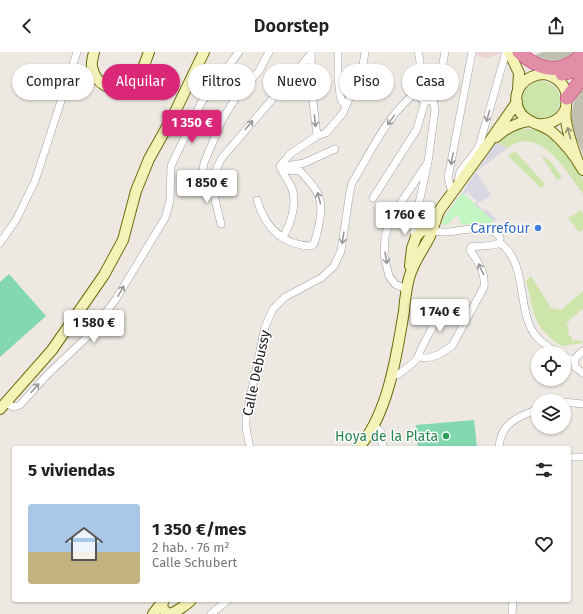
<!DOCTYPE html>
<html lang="es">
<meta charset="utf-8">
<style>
:root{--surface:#fff;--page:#f6f6f6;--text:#222;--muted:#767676;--accent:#db2777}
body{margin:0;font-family:"Fira Sans",sans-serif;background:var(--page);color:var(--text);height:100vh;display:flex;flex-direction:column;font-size:15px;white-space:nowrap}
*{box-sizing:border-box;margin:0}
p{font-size:13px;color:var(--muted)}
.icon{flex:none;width:22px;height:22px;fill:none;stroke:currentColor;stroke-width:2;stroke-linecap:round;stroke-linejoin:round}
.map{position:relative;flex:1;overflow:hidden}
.sheet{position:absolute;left:12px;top:394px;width:559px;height:156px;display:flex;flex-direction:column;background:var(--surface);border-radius:4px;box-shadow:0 1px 3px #0004}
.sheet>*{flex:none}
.banner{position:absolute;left:12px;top:12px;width:559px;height:36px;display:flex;gap:8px}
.fabs{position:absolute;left:531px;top:294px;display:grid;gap:8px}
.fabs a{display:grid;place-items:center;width:40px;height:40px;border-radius:50%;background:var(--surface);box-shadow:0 1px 3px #0004;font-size:20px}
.price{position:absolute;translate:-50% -34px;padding:0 9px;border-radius:4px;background:#fff;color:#222;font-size:13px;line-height:26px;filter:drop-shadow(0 1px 2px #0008)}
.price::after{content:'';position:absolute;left:50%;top:24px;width:12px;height:9px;margin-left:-6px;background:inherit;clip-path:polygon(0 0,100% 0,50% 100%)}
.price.on{background:var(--accent);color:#fff}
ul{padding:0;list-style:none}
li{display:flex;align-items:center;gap:12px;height:100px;padding:0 16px}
li span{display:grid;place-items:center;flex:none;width:112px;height:80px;border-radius:4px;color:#555}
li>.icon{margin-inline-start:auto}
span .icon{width:48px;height:48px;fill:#fffc;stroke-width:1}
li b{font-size:17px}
h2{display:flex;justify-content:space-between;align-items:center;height:48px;padding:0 16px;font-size:17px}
.chip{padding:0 14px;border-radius:18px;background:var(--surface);box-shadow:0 1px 3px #0004;font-size:14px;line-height:36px}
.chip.on{background:var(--accent);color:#fff}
header{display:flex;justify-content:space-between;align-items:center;height:52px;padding:0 16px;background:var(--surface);font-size:18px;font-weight:600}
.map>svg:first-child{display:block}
</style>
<header><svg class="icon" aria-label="back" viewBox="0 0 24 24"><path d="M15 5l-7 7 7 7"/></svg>Doorstep<svg class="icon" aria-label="share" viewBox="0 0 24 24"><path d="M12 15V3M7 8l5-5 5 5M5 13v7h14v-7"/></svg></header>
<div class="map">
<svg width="583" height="562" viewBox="0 0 583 562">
<rect width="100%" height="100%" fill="#ede8e2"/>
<!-- commercial -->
<path fill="#edd2d4" d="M477,0H502V1L487,6L477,4Z"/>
<!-- construction -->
<path fill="#c1bfae" d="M543,0H581L553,13L533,4Z
M583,35V101L576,86L572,69V60L575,46Z"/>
<!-- grass -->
<path fill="#cde5aa" d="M522 48a19 19 0 1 1 38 0a19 19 0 1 1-38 0Z
M518,77H531L538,78L550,84L556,89L568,104L583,128V142C566,119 540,72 507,96L496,90Z
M515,99L545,132L541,136L508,104Z
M540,102L551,110L562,125L557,128Z
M581,158L583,162V178L579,180L568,166Z
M531,224L551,256L561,258L583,239V257L569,268V270L566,273L568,275L569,284H571L572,289L579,288L583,290V291L562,294C531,275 535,260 526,229Z"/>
<!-- park -->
<path fill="#c2f6c1" d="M462,141L494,169L492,171H475L461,173L458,162L445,174L442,171L443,167Z"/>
<!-- pitch -->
<path fill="#84d8af" d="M9,222L46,264L0,305V230Z
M474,368L477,396H418L416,373Z"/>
<!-- plaza -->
<path fill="#d7d8e2" d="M496,90L507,96L476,120L491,143L477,152L483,159L486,157L496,167L494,169L474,152L477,149L467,140L464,143L462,141Z"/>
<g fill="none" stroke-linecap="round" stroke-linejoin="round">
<!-- street casing -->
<g stroke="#a0a0a0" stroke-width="8">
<path id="street" d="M311,0L312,40L317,84
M338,0V26L340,43L342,50L347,52
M418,0C422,11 418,22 424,31
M418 40a9 9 0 1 1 18 0a9 9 0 1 1-18 0Z
M432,33L442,16L445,0
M280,114L290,102L317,84L326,81L343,61L363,13L365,0
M280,114C283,122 287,127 291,134C298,149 291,172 283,185
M286,114L304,111L335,97
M210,127L214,123L221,107L311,2
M210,127L206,125L203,118L204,111L222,68L235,47L259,19L269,0
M210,127L221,172
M458,129L460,120L477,98L480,91L506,0
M452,141L448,126L472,0
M373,146L417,77L425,49
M257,148C265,175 281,193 311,194L314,192C318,179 323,161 320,148C318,137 307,127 300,119L286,118L280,114
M416,185L414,180V174L428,110L435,58L433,47
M0,191L16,168L35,129L77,0
M500,191C529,212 516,260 536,284C541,291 550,296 558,301
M406,237L395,232L389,224L384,203L385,185L390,167L428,110
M583,299C576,304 574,307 575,315L583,321
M564,304L574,309
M418,305L427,306L438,303L452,294L484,235C486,221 478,210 470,198L471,195C480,193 492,195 500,191V185C489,170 464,179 447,180C440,180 434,179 427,180
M391,324L399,322L414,310L418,305L421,297L434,272L441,251
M564,350L583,352
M5,351L14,355L20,353L47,323L87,285L116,247L165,166L170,149L171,114L201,51L239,0
M373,373L381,380L383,396
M250,396L246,376V366L265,275L273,257L285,245L321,226L334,214L341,199L350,139L352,131C371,100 388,61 417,40
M499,396C500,371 518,365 538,357
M569,405H583
M211,562L228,548
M512,562L513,548"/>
</g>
<!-- secondary casing -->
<g stroke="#6b6b0b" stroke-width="12">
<path id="secondary" d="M94,0C93,5 91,11 92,15C96,35 118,43 133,31C142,24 145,10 149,0
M509,0L519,21L518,38
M537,72C550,73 561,68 566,56
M496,85C506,76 515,71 528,69
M578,110C573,96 568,83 566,69C563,54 573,42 559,29C555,25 550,23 545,22C536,22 526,26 521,33C517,39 515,46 517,53C522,72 540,70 552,80C564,90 575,104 583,118
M410,214L412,196L416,185L439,159L487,93L517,50
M0,357L52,298L104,223L123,188L136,139L149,107L173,64L204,0
M358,396C388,364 397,301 404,259C405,248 406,237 409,226C413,211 421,201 428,188C433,179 435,169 439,159
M164,548C160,555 164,561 172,562
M153,562L163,549
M170,562C174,561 188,552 191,548"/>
</g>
<!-- highway casing -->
<g stroke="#cd2e75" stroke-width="14">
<path id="highway" d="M519,0C541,20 562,23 583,1
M562,22L579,18L583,15
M567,46L583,25"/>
</g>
<!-- street -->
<use href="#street" stroke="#fff" stroke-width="7"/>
<!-- secondary -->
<use href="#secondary" stroke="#f5f2b8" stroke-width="10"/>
<!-- highway -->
<use href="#highway" stroke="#e18ea6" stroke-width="13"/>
</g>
<!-- one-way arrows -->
<defs><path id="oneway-shaft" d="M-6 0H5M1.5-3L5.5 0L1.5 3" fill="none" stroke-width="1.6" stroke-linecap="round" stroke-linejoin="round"/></defs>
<g stroke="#999">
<use href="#oneway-shaft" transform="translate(488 64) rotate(106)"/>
<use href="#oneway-shaft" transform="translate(391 68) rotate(125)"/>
<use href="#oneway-shaft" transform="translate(315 69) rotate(84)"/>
<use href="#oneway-shaft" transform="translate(249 73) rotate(-50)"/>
<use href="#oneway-shaft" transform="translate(452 107) rotate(101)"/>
<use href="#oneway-shaft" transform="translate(319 146) rotate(-105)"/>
<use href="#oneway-shaft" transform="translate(343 186) rotate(98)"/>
<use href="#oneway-shaft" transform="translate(386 206) rotate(80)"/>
<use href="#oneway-shaft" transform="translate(481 217) rotate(-115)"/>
<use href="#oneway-shaft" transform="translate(121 239) rotate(-60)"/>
<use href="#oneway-shaft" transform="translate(35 336) rotate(-48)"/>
</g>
<use stroke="#939272" href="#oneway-shaft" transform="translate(569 81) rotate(-105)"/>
<!-- markers -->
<circle fill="#3f7fe0" stroke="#fff" stroke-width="1.5" cx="538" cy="176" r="4"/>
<circle fill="#2e9e5b" stroke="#fff" stroke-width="1.5" cx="446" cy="384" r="4"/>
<g text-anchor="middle" stroke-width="3" stroke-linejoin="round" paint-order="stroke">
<!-- shop labels -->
<g font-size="14" fill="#366cbe" stroke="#fff" text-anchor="end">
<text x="530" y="181">Carrefour</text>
</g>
<!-- street labels -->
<g font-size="14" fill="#1c1c1c" stroke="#fff">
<text transform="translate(256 321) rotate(-78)" y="5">Calle Debussy</text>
</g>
<!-- leisure labels -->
<g font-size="14" fill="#27864d" stroke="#fff" text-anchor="end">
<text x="438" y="389">Hoya de la Plata</text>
</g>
</g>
</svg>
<div class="fabs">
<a><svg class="icon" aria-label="locate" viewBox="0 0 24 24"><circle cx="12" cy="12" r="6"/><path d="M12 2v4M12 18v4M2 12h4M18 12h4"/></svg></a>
<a><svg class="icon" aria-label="layers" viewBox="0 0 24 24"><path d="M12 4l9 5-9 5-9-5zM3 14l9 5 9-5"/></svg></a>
</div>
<b class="price on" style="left:192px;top:92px">1 350 €</b>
<b class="price" style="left:207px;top:152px">1 850 €</b>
<b class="price" style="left:405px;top:184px">1 760 €</b>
<b class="price" style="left:440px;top:281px">1 740 €</b>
<b class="price" style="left:94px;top:292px">1 580 €</b>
<div class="banner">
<a class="chip">Comprar</a>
<a class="chip on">Alquilar</a>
<a class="chip">Filtros</a>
<a class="chip">Nuevo</a>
<a class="chip">Piso</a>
<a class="chip">Casa</a>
</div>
<section class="sheet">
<h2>5 viviendas<svg class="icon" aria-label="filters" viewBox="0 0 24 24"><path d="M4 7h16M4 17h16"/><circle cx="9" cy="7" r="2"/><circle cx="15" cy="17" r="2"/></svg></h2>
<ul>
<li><span style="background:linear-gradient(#a9c7e8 60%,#c2b280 0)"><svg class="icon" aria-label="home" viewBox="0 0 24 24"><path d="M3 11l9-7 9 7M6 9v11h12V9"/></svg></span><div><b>1 350 €/mes</b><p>2 hab. · 76 m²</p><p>Calle Schubert</p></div><svg class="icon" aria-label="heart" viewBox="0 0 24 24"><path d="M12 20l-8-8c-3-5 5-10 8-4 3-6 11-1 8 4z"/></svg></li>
</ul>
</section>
</div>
